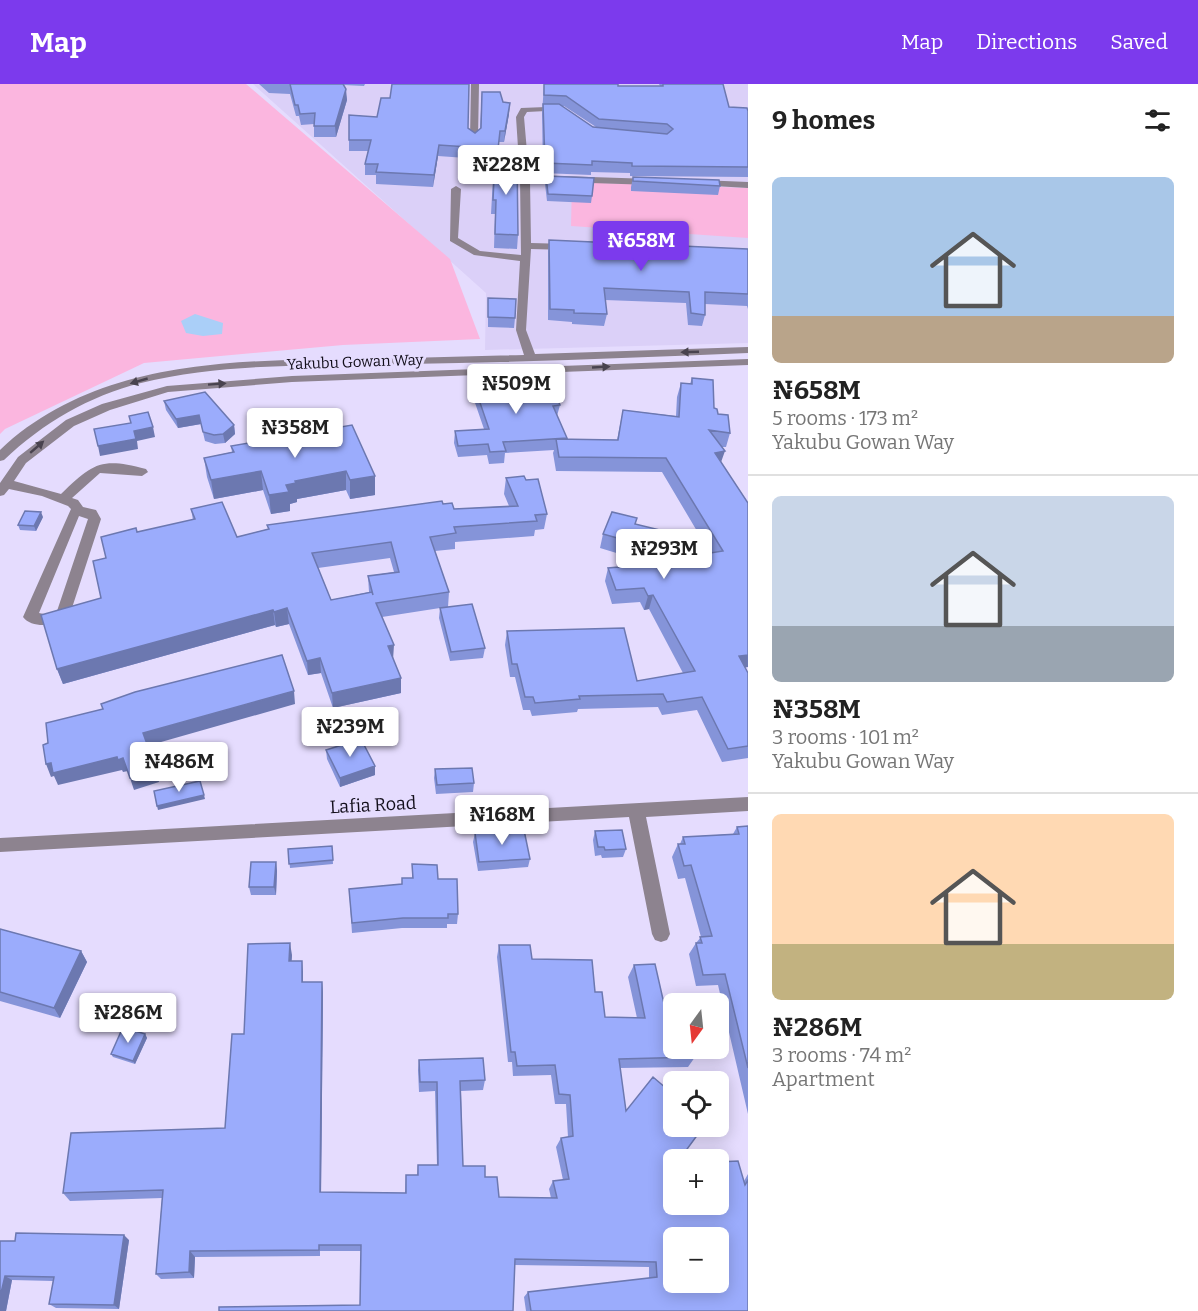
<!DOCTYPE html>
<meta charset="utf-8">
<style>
:root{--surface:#fff;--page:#f2f2f2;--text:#222;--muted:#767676;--line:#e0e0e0;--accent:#7c3aed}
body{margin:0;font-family:Bitter,serif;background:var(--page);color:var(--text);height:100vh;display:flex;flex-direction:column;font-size:22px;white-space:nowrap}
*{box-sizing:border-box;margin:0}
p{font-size:20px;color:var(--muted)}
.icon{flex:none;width:33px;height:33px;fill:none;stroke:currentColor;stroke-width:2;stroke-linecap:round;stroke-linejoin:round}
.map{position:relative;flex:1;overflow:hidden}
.drawer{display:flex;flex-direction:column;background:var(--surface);width:450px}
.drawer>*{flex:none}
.needle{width:39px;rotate:195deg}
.tools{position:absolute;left:663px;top:909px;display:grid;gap:12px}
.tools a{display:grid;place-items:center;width:66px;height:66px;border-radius:9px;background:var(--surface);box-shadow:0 3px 15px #0003;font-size:30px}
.price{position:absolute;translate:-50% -51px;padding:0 14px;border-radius:6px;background:#fff;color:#222;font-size:20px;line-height:39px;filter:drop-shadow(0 2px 3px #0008)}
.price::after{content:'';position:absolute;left:50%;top:36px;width:18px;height:14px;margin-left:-9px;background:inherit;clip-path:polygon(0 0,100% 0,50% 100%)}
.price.selected{background:var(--accent);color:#fff}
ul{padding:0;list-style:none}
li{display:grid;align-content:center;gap:12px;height:318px;padding:0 24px}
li+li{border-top:2px solid var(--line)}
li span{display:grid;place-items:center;height:186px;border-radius:9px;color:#555}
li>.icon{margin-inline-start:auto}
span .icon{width:108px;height:108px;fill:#fffc;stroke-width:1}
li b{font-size:26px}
h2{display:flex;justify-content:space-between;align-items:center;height:72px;padding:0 24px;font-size:26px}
header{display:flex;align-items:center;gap:36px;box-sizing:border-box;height:84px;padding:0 30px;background:var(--accent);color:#fff}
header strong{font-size:28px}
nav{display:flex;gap:33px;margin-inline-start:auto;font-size:21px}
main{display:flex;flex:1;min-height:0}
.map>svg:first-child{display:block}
</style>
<header>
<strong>Map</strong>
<nav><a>Map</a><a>Directions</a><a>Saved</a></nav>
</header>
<main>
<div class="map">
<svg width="748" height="1227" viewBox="0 0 748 1227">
<rect width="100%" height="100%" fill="#e5dcfe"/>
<!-- built -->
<path fill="#dbd0f8" d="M253,0H748V259L485,266L486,209Z"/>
<!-- green -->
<path fill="#fbb6df" d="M0,0H246L450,175L480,255L343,261L144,279L5,345L0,350Z
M572,98L748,104V154L571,142Z"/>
<!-- water -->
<path fill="#aacff8" d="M195,230L223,239L222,250L203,252L186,249L181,237Z"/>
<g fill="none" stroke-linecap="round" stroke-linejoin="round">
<!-- minor -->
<path fill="#8d838f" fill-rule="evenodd" d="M471,0H479L478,55L474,58L470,55Z
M546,23L566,28L562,30L546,27L527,28L524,33L529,91L652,95L657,98L652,101L530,97L531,159L568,160L573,163L568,166L531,165L526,246L535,270L748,263V269C635,274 521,278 408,280C320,282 227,278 141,299C89,312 43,339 4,376L0,377V366C96,275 237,276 360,275C415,274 469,272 524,271L516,246L520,177L474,171L450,157L451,105L456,102L461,105L458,154L480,167L521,171L520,94L516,33L521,24Z
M700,96L748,98V104L697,101L695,99Z
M748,275V281L292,298L168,308L110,326L74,342L26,379L14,397L61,410C93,379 101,373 146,385L148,388L142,392L100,389L72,414L78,416L83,423L96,426L101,435L70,530C61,542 33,546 23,533L71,425L68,422L42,412L9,405L4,411L0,412V399L18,373L66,336L102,320L167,302L292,292ZM79,432L88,435L57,527L49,531L39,529Z
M748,713V727L646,733L670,850L667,856L661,858L655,856L652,850L629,733L0,768V754Z"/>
</g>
<!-- wall -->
<path fill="#8594d9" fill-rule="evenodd" d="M259,0H365L364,2L344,1L347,16L336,53H314V40L301,41L299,32H296L290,10L269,9Z
M544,0H618V2H660L659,0H723L729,23L748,27V93L630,92V89L591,88V91L543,89L542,30ZM561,22H564L596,43H593Z
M482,8L503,18L509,30L504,58H499L497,74L518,151L517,165L494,164L495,130H491L494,76L438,72L433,103L376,100V91H365V80L368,67H349V31L377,33L390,14L468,44L475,49L480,45Z
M546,92L592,112L591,119L547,117L545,100Z
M633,93L720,102L718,111L631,107V103Z
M549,156L748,165V225L747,222L705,220V231L702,242L688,241L686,219L605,216L607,230L604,242L572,240V238L548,236V168Z
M488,214L515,234L514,244L488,243Z
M692,294L730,349L726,363H721V378L748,419V583H745L748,589V674L722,678L697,626L662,631L658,623L578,625L577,628L532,632L530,626H523L515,593H510L505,561L507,547L637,597L683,589L649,525L644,526L640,518L612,520L605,497L608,484L619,483L623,471L600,464L603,450L637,434L635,440L655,478L710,469L662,388L556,387L553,369L554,366L505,369L504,379L489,380L487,371L458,373L454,359L455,347L484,345L474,316L475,304L515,301L516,297L560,321L557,332L567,355L617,356L623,326L676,332L677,313L681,299L690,300Z
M164,317L234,341L235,350L225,359L215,360L205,357L201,340L178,344L166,326Z
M231,362L375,392V411L350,415L346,406L297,415V418L290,420V427L271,430L263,406L214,415L207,393L204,374L232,368Z
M506,394L526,396L547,430L544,445L535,446L534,452L455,458V465L435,467L449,508L448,523L485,564L483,574L450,577L439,534L440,524L382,533L393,574L401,609L333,624L321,589L308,591L289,540L276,543L275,541L63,600L57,585L101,514L106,474L137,448L193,436L191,425L237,453L268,445L267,441L443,420L454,425L509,422L504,410ZM390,474L394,488L368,492L369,508L331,516L318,484Z
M43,433L36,447L20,446L18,441Z
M326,666L375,691L340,703L327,675Z
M435,685L474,699L473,708L436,710L434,694Z
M748,742V1030L718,901L696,902L689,870L696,859L701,853L685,794L678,795L672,773L678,760H680L683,753L733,750L737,743Z
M595,747L626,765L623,773L602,774L601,771L595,772L593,756Z
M475,749L530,775L528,783L478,787L473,758Z
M332,762L333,780L290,784L288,765Z
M276,778L277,787L276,811H251L249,803Z
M412,780L438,795L458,830L457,840H447V844H402L352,849L349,805L401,800L412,794Z
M0,845L81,867L87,878L60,934L0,917Z
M499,861L532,875L595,908L605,933L637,934L628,893L634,881L674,964H696L694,967L695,973L688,983L620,984L626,1027L674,1076V1120L744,1097L748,1090V1227H526L524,1213L528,1208L649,1194V1183L515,1181L360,1221L361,1167H320V1172L195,1173L194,1194L161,1195L156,1190L162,1114L70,1117L63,1109L225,1044L244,950L292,871L291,877L303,888V898H322L323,909L321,1108L405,1109L406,1091H417L418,1081H437L435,1007L419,1008L418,986L419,976L485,996L483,1006L461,1007L463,1082L485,1093L499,1113L551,1114L549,1105L553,1097L563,1096L556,1063L561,1054L568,1053L566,1020H555L551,991L513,992L512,978H508L497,873Z
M145,950L147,954L135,980L113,973L111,970Z
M129,1156L119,1225L56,1224L49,1220L53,1197L12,1196L6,1227H0V1157Z"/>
<!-- shaded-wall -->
<path fill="#6c78b0" d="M346,5L347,16L336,53L335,42Z
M510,19L509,30L504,58L505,47Z
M439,61L438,72L433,103L434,91Z
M199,331L201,340L178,344L176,335Z
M234,341L235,350L225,359L223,350Z
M153,343L155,353L137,357L138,365L100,372L98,362L134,347Z
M725,367L720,381L715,369Z
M261,387L263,406L214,415L211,396Z
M346,387V406L297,415V418L290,420V427L271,430L269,411L286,401L295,397Z
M375,392V411L350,415V396Z
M41,428L43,433L36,447L34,442Z
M653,511L649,525L644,526L648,512Z
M287,524L289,540L276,543L274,528Z
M273,526L275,541L63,600L57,585Z
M394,561L393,576L388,562Z
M748,571V583L733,586L739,572Z
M320,574L321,589L308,591L307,577Z
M401,594V609L333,624L332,609Z
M294,607L295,620L147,662L143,649Z
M117,673L123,674L128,687L123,688L122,686L58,701L54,692L51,693L46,680L51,679Z
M375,682V691L340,703V694Z
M156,685L159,698L134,706L130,694Z
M204,711L205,715L158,726L157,722Z
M276,778L277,787L276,811L274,803Z
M290,859L292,871L291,889L289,877Z
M81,867L87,878L60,934L54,924Z
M302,877L303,888V910L302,898Z
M322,898L323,909L321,1115L320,1108Z
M145,950L147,954L135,980L133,977Z
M124,1151L129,1156L119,1225L114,1221Z
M190,1167L195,1173L194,1194L189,1188Z
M5,1192L12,1196L6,1227H0V1213Z"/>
<!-- building -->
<path fill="#9bacfc" stroke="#6c78b0" stroke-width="1.5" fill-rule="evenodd" d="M290,0H343L346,5L335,42H314L315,29L300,30L298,21H295Z
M392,0H469L468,44L475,49L481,44L482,8H500L503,18L510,19L505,47H500L498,65L439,61L434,91L376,88L378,80H365L371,56H349V31L377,33L381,14H390Z
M544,0H618V2H663V0H723L729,23L747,24L748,27V83L632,82V79L592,77V81L545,79L543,20H559L593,43L667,50L673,45L667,40L599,35L566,12L544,11Z
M495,74L517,75L518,151L495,150L496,116H493Z
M546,92L594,94L592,112L548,110Z
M633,93L719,96L720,102L633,97Z
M549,156L748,165V210L705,208V231L691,229L689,208L604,204L607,230L574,229V226L550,225Z
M488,214L516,215L515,234L488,233Z
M547,294L560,321L553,322L567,354L503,358L506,367L490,368L488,360L458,362L455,347L489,345L475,304L517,300L516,297Z
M692,294L713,296L714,324L717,325L718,330L728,331L730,349L709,346L725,367L715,369L748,419V571L739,572L748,589V662L728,665L702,613L667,618L663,610L579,612L580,615L535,619L533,613H525L517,580H512L507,547L624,544L637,597L695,587L653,511L648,512L644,504L616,506L608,484L619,483L628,457L603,450L612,428L637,434L635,440L664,447L654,478L723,467L666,374L559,373L556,355L618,356L623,326L679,333L681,299L692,300Z
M205,308L234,341L223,350L214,351L203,348L199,331L176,335L164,317Z
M148,328L153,343L134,347L136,355L98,362L94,345L131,339L129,332Z
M352,341L375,392L350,396L346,387L295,397L296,399L286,401L289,408L269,411L261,387L211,396L204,374L234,368L231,362Z
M524,392L526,396L538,395L547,430L535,431L537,437L454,443L456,449L430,453L449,508L376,519L394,561L388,562L401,594L332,609L320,574L307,577L287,524L274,528L273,526L57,585L41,531L101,514L93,477L106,474L101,453L136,444L137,448L195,435L191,425L222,418L237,453L269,445L267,441L442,417L443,420L452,419L454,425L518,422L506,394ZM391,458L399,488L368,492L373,511L372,508L331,516L312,469Z
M25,427L41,428L34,442L18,441Z
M472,520L485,564L451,568L440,524Z
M282,571L294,607L143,649L156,685L130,694L123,674L118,676L117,673L53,689L51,679L46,680L43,661L48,659L46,639L103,625L101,620L135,608Z
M361,655L375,682L340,694L326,666Z
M472,684L474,699L437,701L435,685Z
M200,697L204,711L157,722L154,707Z
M748,742V984L725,890L703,891L696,859H702L700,853L712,852L691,781L684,782L678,760H685L683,753L739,750L737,743Z
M524,746L530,775L479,778L475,749Z
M622,746L626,765L605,766L604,763H598L595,747Z
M332,762L333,776L289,780L288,765Z
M251,778H276L274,803H249Z
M412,780L437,781L438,795H457L458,830H448V834H403L352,839L349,805L402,800V794H413Z
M0,845L81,867L54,924L0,908Z
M290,859L289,877H302V898H322L320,1108L406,1109V1091H418V1081H438L437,998H420L419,976L483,974L485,996L460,997L463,1082H485V1093H497L499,1113L557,1114L553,1097L569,1095L561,1054L573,1052L570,1011L559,1010L555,981L517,982L515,968H511L499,861H530L532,875L592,876L595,908H602L605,933L645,934L634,881L655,880L667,933H670L672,938H674V964H693L695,973L619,975L626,1027L653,993L674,1011V1042H704L679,1076H674V1120H718V1078L738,1077L745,1101L748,1096V1227H531L528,1208L657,1193L656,1178L515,1175L513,1227H219V1223L360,1221L361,1161H319V1166L190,1167L189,1188L156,1190L163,1106L63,1109L71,1049L225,1044L232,950H244L248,860ZM674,1154H718V1198H674Z
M123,943L145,950L133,977L111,970Z
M16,1149L124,1151L114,1221L49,1220L54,1193L5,1192L0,1213V1157H15Z"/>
<!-- one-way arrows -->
<defs><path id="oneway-solid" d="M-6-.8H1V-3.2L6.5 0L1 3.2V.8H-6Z" transform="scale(1.5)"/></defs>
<g fill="#49434f">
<use href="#oneway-solid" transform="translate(690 268) rotate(178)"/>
<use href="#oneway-solid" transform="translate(601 283) rotate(-3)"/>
<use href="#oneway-solid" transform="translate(139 297) rotate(164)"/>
<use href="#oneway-solid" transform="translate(217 300) rotate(-4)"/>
<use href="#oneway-solid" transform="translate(37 363) rotate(-41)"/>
</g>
<g text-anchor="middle" stroke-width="6" stroke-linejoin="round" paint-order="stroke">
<!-- far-street labels -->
<g font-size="15" fill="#120e1a" stroke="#e5dcfe">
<text transform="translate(355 278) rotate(-2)" y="5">Yakubu Gowan Way</text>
</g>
<!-- street labels -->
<g font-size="18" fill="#120e1a" stroke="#e5dcfe">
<text transform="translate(373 721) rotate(-3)" y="6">Lafia Road</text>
</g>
</g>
</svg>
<div class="tools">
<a><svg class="needle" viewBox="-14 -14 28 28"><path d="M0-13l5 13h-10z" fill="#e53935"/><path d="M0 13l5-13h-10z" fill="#767676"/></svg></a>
<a><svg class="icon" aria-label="locate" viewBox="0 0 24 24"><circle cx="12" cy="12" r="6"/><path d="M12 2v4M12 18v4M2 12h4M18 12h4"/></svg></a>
<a>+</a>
<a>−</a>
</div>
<b class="price" style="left:506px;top:112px">₦228M</b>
<b class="price selected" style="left:641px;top:188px">₦658M</b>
<b class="price" style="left:516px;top:331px">₦509M</b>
<b class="price" style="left:295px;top:375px">₦358M</b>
<b class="price" style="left:664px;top:496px">₦293M</b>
<b class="price" style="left:350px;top:674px">₦239M</b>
<b class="price" style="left:179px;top:709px">₦486M</b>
<b class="price" style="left:502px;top:762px">₦168M</b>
<b class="price" style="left:128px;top:960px">₦286M</b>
</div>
<section class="drawer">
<h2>9 homes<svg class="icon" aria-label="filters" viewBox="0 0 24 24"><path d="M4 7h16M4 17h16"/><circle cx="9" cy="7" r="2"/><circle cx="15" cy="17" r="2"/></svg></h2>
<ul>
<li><span style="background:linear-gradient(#a9c7e8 75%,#b9a48a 0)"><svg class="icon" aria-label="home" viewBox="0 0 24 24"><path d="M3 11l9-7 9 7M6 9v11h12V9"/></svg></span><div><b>₦658M</b><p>5 rooms · 173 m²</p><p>Yakubu Gowan Way</p></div></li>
<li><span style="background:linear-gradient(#c9d6e8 70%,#9aa5b1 0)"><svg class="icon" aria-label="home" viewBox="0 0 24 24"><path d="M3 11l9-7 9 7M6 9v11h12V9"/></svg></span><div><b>₦358M</b><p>3 rooms · 101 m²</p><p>Yakubu Gowan Way</p></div></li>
<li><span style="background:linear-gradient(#ffd9b3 70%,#c2b280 0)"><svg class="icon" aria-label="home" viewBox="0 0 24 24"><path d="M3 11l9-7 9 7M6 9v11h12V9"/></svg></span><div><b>₦286M</b><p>3 rooms · 74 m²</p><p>Apartment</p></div></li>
</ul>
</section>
</main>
